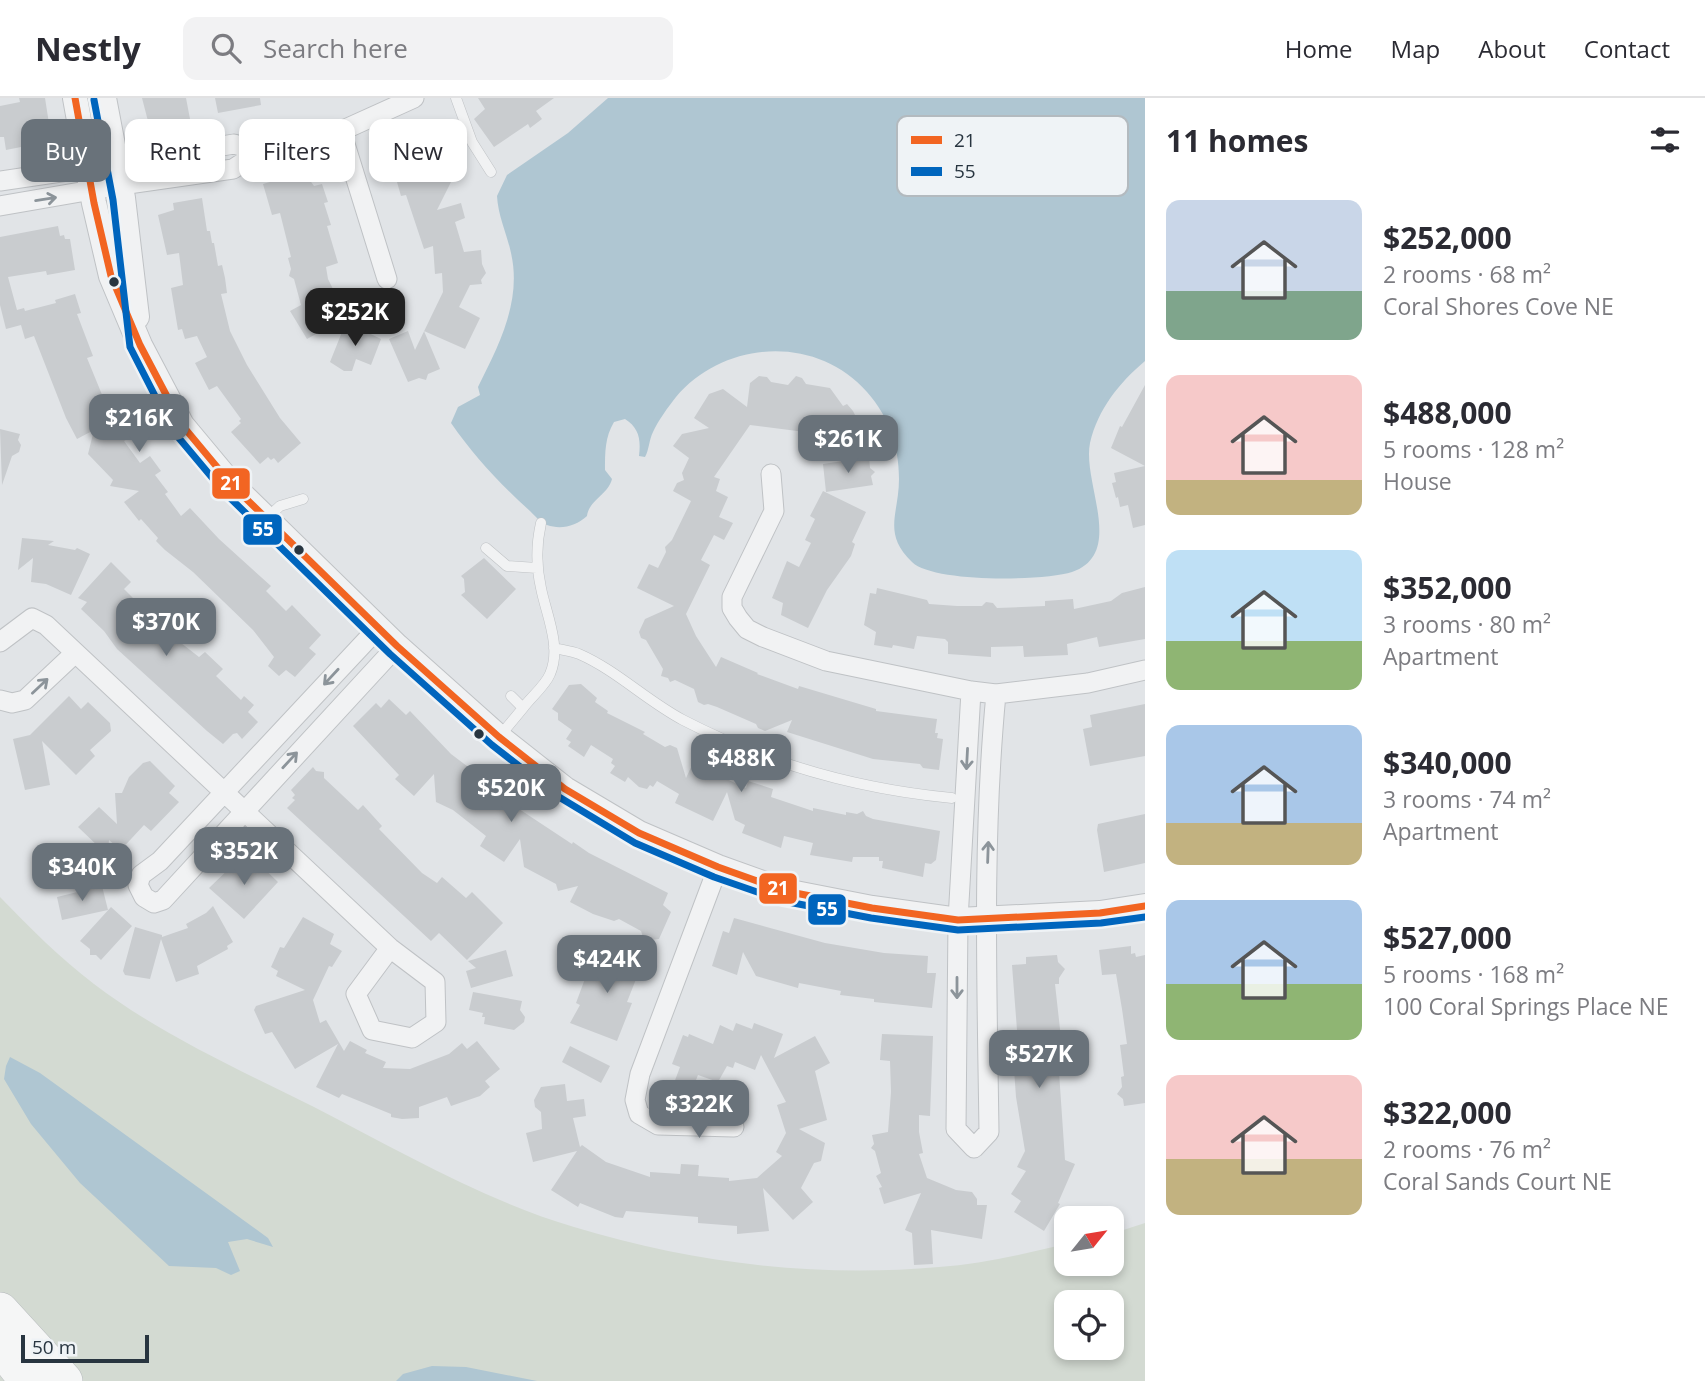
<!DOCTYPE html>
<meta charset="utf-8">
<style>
:root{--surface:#fff;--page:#f2f2f3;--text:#2b2b33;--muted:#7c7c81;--line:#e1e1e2;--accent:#69727a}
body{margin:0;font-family:"Open Sans",sans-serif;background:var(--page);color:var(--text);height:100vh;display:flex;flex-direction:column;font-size:26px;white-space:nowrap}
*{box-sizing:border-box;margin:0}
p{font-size:23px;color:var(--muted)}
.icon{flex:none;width:38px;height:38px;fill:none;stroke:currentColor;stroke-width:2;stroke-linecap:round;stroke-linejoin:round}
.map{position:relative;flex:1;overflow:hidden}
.side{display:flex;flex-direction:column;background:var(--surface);width:560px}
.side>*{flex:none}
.banner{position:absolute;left:21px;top:21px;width:665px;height:63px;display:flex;gap:14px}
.needle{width:46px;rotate:60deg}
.tools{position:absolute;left:1054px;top:1108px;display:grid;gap:14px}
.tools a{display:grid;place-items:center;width:70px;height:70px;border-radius:14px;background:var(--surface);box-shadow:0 4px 10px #0003;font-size:35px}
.scale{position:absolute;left:21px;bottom:18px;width:128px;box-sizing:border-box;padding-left:7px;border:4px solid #283540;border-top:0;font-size:19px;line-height:24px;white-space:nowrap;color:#283540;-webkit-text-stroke:5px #eff3f6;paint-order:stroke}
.price{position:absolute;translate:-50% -60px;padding:0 16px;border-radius:14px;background:var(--accent);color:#fff;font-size:23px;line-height:46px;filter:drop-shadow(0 2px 4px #0008)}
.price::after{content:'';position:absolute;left:50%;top:42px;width:21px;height:16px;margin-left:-10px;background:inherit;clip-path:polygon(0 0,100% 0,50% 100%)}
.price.current{background:#222;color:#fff}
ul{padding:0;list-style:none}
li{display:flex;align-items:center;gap:21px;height:175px;padding:0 21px}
li span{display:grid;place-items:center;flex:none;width:196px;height:140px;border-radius:14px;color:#555}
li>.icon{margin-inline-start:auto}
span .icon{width:84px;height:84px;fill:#fffc;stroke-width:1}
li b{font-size:30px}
h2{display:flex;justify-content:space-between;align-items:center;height:84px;padding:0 21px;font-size:30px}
.chip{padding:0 24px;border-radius:14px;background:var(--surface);box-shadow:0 4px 10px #0003;font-size:24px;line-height:63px}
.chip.current{background:var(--accent);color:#fff}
header{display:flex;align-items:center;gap:42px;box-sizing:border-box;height:98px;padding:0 35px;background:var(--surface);border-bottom:2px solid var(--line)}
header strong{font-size:33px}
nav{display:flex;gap:38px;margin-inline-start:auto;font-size:24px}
.search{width:490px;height:63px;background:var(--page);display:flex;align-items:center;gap:18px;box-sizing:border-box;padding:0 24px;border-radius:14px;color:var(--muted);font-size:26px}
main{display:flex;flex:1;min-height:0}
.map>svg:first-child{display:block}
</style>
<header>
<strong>Nestly</strong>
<div class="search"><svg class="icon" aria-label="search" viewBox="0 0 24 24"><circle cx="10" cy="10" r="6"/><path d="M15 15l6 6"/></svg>Search here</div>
<nav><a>Home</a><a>Map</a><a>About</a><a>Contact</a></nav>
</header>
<main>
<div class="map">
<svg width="1145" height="1283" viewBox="0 0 1145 1283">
<rect width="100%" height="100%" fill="#e1e4e7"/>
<!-- green -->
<path fill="#d3dad2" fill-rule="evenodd" d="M0,799C30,830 60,860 94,886C161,937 240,972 314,1009C398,1052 483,1102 574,1129C692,1165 816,1180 939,1169C981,1166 1024,1156 1066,1146V1166H1111V1136L1145,1125V1283H0ZM1066,1204H1111V1250H1066Z"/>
<!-- water -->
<path fill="#afc6d2" d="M608,0H1145V263C1119,285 1098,311 1090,345C1082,385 1126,455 1072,474C1044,483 933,485 912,464C882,435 899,416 899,381C899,348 889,319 867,294C816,236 724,242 676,299C668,309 658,323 653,334C649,342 649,352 645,359L639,358C641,341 639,330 625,321L614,324C605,339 605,354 605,372L612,381C608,397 589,402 587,418C576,428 561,432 547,427C541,425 535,418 530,413C500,386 474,358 451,325L458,309L480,297L478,289C499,247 522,203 511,155C507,136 498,118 497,98L507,77L568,35Z
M10,959L40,975L268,1140L273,1149L247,1141L228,1144L240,1173L231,1177L216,1170L169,1168L80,1085L31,1026L4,981L6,968Z
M432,1268L466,1269L537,1283H396L403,1276Z"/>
<!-- building -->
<path fill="#c9cccf" d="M19,0H45L50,32L44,33L46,44L6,52L4,39H0V8L20,4Z
M142,0H186L190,21L149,27Z
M215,0H260L261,7L218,15Z
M478,0H554L536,13L542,21L530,30L528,26L494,49L474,21L485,11Z
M437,30L439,36L447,40L441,51L449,78L453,80L437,112L461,105L465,120L455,124L464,154L481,152L482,166L486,175L481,182L482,186L470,187L459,209L480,220L465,251L424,233L440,271L428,276L426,282L419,280L408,284L389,241L408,233L415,252L443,194L442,175L435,176L433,148L424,151L406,97L401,98L395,77L389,79L384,61L405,53L402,41Z
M304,74L314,88L322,86L328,104L324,105L331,127L327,128L338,165L326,169L328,181L340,205L324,215L341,222L307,241L290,213L301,207L294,181L289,178L291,171L288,160L291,159L280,115L272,117L263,86Z
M202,100L207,133H210L212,145H214L218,168L222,167L225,180L227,195L221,196L230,233L247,267L280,320L301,345L278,365L274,360L271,362L268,359L260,366L231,334L241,325L239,323L241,321L217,288L209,292L195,265L207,259L197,238L185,241L182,231L178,232L171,190L183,187L179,155L167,157L158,117L174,112L173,105Z
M58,128L60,138L64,137L65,141H70L75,172L47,177L46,173L8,179L17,212L24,210L25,213L56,205L55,202L75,196L81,215L77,216L93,258L87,260L105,304L114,299L134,337L124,343L140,365L150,358L161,373L155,377L168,394L165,396L181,418L190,410L219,441L271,488L266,493L286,513L292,507L321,537L309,550L316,556L295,579L286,572L279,578L268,568L274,559L253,532L193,474L165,452L156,443L158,440L141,421L139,423L124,404L139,393L110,388L113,382L88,356L94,332L77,341L66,320L34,238L25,241L21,227L6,231L0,207V139Z
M346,224L381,241L371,267L356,261L352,273H344L330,264Z
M759,278L767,279L771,284L788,287L796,278L802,280L806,286L830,290L843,308L847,306L853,313L865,337L822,362L805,334L750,327L714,379L720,381L716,393L728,399L719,419L733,425L724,442L714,437L701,462L710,467L686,516L696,538L716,569L721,559L758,575L757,576L798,591L799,588L876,611V613L937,621L935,635H938L937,640L943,641L939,672L923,670L920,666L873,661L787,634L792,622L765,633L758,630L756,626L717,609L708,606L704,607L698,604L694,591L675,582L670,584L668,580L661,578L663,571L646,542L641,540L639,534L645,521L674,508L637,490L649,466L658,470L666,454L665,449L672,442L691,403L673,393L677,385L684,382L682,375L689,360L673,348L682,336L709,330L694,320L709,296L723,291L747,309L750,285Z
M1145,287V427L1133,430L1128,407L1120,409L1118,399L1116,400L1112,385L1116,384L1114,375L1145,368L1111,350L1120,328L1122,329Z
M0,331L20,336L18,342L21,347L19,354L12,358L2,387Z
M869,359L870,370L875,374L871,378L873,387L826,394L823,366Z
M823,393L866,414L852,444L855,446L851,458L827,492L808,530L781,517L783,505L772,500L787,463L799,469L811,445L805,442L815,421L810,418Z
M22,440L54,443L48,447L75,452L77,450L90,456L71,497L46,486L31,484L33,460L18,472Z
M484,460L516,491L487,521L461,497L465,494L464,481L461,478Z
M111,464L131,484L124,491L167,534L199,559L205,554L223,571L216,578L241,602L244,598L254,607L248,614L258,624L242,641L237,635L233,636L223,646L207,633L117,551L104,533L81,511L87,504L78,500Z
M1145,489V541L1099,549L1097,539L1067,546L1068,557L1024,559L1023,548L991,549V559L948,556V544L945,541L917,538L914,551L893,547L892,550L874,547L876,534L864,527L870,495L876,496L877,490L927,502L929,506L957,508H982L986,504L993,505L997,510L1045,508V503L1073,501L1074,511L1111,503L1122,495Z
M581,586L597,600L595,604L608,613L607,615L645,634L643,636L665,649L670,647L677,650L686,680L695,661L710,668L709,673L746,690L748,683L773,691L771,699L813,713V710L846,717V714L857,716L863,713L866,718L873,721L940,733L936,762L931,766L925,765L923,779L882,770L883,763H879V759H853L852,764L810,757L813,745L784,738L781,750L742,735L745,727L735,722L727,694L713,723L675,705L679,696L657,683L653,689L650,687L647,691L639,689L628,679L625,684L610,675L615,668L611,665L613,661L591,647L584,659L568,648L571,644L566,641L572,632L558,622V615L552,611L569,587Z
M69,598L81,611L88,604L110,625L111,633L90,652L95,658L76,677L42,643L50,687L25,692L13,641L30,637Z
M389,601L406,617L410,613L451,656L500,693L492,703L514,719L519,711L572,746L573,744L589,755L668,795L663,807L671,814L659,841L649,842L643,839L641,833L619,821L614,823L593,816L570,804L578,788L558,793L556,786L524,769L520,741L504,764L480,748L486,738L453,712L436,704L434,676L414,698L395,681L399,677L353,628L376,605L381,610Z
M1145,606V658L1090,668L1083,631L1092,629L1090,617Z
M150,663L175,688L169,695L179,704L151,733L144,727L119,754L118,750L109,742L105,783L55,778L59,746L101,751L78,729L99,709L117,726L115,695H122L129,679L143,665Z
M313,669L316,673L324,674V680L358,712L363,707L382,728L379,731L422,775L437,785L442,779L466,800L472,794L503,825L467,862L439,835L431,843L287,710L295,702L292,700L295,697L291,692Z
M1145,716V765L1104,774L1097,732L1098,726Z
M239,761L247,769L254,761L278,784L244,821L209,790Z
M102,788L108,812L62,822L57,799Z
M213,808L233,844L227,848L228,851L197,868L199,876L176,884L161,841L150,881L125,877L123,873L135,829L162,837V839L188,830L186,826L206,815Z
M111,809L132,828L101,862L96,857H90V851L80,843Z
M303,819L334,836L330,846L342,853L332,869L329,868L313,902L320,925L326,922L344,953L350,943L367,952L365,955L386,964L383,970L410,971L449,956L462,945L467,951L477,943L500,971L485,983L490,989L480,998L451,1008L447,999L419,1009V1020L402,1021L391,1019V1016L342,996L339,1000L316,989L338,946L295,971L272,934L265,936L254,912L256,908L305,892L276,878L278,873L271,869L280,849L284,850Z
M734,820L825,845L884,855L928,858L927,875H936L932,910L874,904V901L840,897L841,893L799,885L798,890L756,878L743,854L737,877L712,868L723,833L729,835Z
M1131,848V856L1135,855L1136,859L1145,857V1005L1124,1008L1123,1001L1117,996L1122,989L1121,979L1124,978L1120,947L1127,946L1122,911L1116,876L1102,877L1099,852Z
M601,850L642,866L627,904L632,905L617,943L570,925L580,907L576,905L586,878Z
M506,852L513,878L471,890L466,873L476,870L468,863Z
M1057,857L1058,864L1065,871L1059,880V886H1055L1061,940L1060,947L1055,948L1057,965L1062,970L1059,974L1065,1062L1075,1066L1058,1105L1060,1106L1044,1133L1014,1114L1021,1103L1011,1096L1026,1073L1017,1069L1025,1053L1016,999L1013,957H1017L1014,933L1017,932L1012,867L1026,866V859Z
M473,894L522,903L520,912L525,919L524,924L514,932L484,926L485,919H482L483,915L469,912Z
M736,925L752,931L754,925L783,936L774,960L815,938L830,965L815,973L827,1022L799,1031L825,1045L821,1063L814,1065L801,1090L813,1104L793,1122L763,1090L769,1133L737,1136V1128L698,1125V1119L626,1113L623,1120L615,1119L580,1105L578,1109L551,1092L577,1053L533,1064L526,1035L542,1031L541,1014L535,1009L534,1002L541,989L565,986L567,1003L584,1001L586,1018L573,1020L580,1049L582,1047L606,1064L650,1079V1074L680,1076L681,1066L699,1067L698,1078L729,1080V1083L757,1080L782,1058L776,1054L786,1035L777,1007L786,1004L761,957L755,972L735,964L733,970L727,968L718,984L698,977L692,992L674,985L680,969L672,966L683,937L688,939L689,936L713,946L720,927L733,933Z
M882,936L933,938L930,1018L919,1017V1034L923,1055L919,1056L927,1080L956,1092L972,1094L977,1101V1107H987L982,1141L931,1132L933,1166L914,1167L912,1135L905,1132L921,1095L884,1106L879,1090L882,1089L876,1078L881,1075L875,1053L871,1050L874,1046L872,1037L888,1034L891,994L890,963L880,962Z
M570,948L610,968L601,985L562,964Z"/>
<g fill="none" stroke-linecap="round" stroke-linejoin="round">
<!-- service casing -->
<g stroke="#bfc2c5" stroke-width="11">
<path id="service" d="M456,0L472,44L491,74
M267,420L280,408L303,401
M486,450L507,468L537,470
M554,550C562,552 572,553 579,556C616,572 647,603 683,622C768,666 857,691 952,700
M523,610C531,599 545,588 550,576C562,549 546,516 541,490C536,468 536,447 541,425
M499,639L523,610L511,598"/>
</g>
<!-- minor casing -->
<g stroke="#bfc2c5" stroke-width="21">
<path id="minor" d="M341,33L387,181
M117,65L234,46L259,54
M0,83L88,70
M0,108L121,87L233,71L259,54L341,33L414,0
M771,376L774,413L732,499V510L738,520L747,531L763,539L826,563L971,593L996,596L1088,585L1145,572
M378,530L160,763L141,777L138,787L144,799L154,805L163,802L397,548
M0,544L32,520L46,527L390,850L435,884L436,924L412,940L372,932L356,896L390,850
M971,593L958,822L956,1031L974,1050L989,1034C987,888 982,741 996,596
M0,602L12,605L25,602L74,556
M718,769L640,976L635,1002L639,1016L658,1027L734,1029"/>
</g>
<!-- tertiary casing -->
<g stroke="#bfc2c5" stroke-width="26">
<path id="tertiary" d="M75,0L94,105L111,178L140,247L182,327L232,387L397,548L499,639L565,691L639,735L718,769L785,793L872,810L958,822L1100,815L1145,808
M104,0L123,100L137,219"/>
</g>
<!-- primary casing -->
<g stroke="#bec1c4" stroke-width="33">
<path id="primary" d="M0,1251L25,1283"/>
</g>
<!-- motorway casing -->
<g stroke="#b4b8bb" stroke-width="38">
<path id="motorway" d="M0,1213L64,1283"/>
</g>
<!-- service -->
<use href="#service" stroke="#f1f2f3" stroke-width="10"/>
<!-- minor -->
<use href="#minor" stroke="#f1f2f3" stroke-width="19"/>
<!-- tertiary -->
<use href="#tertiary" stroke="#f1f2f3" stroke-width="24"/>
<!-- primary -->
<use href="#primary" stroke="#f5f6f6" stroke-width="32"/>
<!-- motorway -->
<use href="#motorway" stroke="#f5f6f6" stroke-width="37"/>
<!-- bus-1 casing -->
<g stroke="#eff3f6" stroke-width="12">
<path id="bus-1" d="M75,0L94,105L111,178L140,247L182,327L232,387L397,548L499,639L565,691L639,735L718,769L785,793L872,810L958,822L1100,815L1145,808"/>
</g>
<!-- bus-2 casing -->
<g stroke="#eff3f6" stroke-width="12">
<path id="bus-2" d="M94,2L113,102L130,249L173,333L225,395L390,556L492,647L559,699L635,745L714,779L783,803L871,820L958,832L1101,825L1145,819"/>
</g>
<!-- bus-1 -->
<use href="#bus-1" stroke="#f26522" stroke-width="7"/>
<!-- bus-2 -->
<use href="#bus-2" stroke="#0065bd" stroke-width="7"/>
</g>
<!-- one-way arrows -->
<defs><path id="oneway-shaft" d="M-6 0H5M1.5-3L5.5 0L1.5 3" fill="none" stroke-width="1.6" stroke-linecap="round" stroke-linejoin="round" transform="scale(1.75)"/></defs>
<g stroke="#8c949a">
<use href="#oneway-shaft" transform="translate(46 101) rotate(-9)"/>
<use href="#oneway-shaft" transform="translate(331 579) rotate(133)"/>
<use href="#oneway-shaft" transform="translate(40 588) rotate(-43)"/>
<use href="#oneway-shaft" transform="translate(967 661) rotate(93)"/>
<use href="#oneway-shaft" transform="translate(290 662) rotate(-47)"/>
<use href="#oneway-shaft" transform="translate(988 754) rotate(-88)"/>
<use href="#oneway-shaft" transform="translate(957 890) rotate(90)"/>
</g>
<!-- markers -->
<g fill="#283540" stroke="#eff3f6" stroke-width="2.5">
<circle cx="114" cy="184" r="6"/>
<circle cx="299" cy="452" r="6"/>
<circle cx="479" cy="636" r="6"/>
</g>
<!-- legend -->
<rect x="897" y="18" width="231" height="80" rx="10" fill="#eff3f6" stroke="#b3babf" stroke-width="2"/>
<rect x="911" y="38" width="31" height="8" fill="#f26522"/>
<rect x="911" y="69" width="31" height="9" fill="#0065bd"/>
<g font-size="19" fill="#283540">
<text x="954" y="49">21</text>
<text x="954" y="80">55</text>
</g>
<g stroke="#eff3f6" stroke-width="2.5">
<rect x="211" y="369" width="40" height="33" rx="7" fill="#f26522"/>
<rect x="242" y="415" width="41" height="33" rx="7" fill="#0065bd"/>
<rect x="758" y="774" width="40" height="33" rx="7" fill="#f26522"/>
<rect x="807" y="795" width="40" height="33" rx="7" fill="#0065bd"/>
</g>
<g font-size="19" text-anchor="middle" font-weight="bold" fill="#fff">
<text x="231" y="392">21</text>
<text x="263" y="438">55</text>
<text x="778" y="797">21</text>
<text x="827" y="818">55</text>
</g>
</svg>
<div class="tools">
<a><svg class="needle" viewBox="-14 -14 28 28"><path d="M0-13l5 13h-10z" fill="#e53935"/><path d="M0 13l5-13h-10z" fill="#7c7c81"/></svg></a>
<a><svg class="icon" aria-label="locate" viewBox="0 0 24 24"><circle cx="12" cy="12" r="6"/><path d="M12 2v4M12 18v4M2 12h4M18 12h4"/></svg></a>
</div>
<div class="scale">50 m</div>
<b class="price current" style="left:355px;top:250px">$252K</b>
<b class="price" style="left:139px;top:356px">$216K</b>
<b class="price" style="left:848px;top:377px">$261K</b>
<b class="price" style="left:166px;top:560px">$370K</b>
<b class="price" style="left:741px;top:696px">$488K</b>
<b class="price" style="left:511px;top:726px">$520K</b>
<b class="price" style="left:244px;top:789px">$352K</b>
<b class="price" style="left:82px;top:805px">$340K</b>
<b class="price" style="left:607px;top:897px">$424K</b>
<b class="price" style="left:1039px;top:992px">$527K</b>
<b class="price" style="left:699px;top:1042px">$322K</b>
<div class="banner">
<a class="chip current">Buy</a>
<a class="chip">Rent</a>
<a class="chip">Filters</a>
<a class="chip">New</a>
</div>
</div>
<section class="side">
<h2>11 homes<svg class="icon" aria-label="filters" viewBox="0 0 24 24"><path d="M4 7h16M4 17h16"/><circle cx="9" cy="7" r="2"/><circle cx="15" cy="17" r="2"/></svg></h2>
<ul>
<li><span style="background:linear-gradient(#c9d6e8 65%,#7fa58c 0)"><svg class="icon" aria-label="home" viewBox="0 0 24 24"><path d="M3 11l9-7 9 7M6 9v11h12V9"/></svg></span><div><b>$252,000</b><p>2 rooms · 68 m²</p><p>Coral Shores Cove NE</p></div></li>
<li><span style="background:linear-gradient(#f6c9c9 75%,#c2b280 0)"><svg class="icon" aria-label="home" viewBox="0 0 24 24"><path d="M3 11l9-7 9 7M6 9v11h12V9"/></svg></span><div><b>$488,000</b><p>5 rooms · 128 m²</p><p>House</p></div></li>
<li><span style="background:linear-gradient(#bfe0f5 65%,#8fb573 0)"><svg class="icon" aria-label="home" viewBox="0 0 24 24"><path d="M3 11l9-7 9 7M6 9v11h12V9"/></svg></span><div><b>$352,000</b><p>3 rooms · 80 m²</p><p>Apartment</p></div></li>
<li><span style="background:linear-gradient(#a9c7e8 70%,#c2b280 0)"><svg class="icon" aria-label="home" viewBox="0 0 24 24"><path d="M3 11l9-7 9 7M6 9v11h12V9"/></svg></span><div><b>$340,000</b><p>3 rooms · 74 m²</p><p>Apartment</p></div></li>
<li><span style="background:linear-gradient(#a9c7e8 60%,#8fb573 0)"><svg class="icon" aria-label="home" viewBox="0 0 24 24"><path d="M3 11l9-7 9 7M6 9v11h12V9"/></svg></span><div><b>$527,000</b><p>5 rooms · 168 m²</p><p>100 Coral Springs Place NE</p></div></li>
<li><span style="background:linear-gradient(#f6c9c9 60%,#c2b280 0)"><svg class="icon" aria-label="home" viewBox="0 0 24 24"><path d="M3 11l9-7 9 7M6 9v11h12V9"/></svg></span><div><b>$322,000</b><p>2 rooms · 76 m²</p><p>Coral Sands Court NE</p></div></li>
</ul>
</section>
</main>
